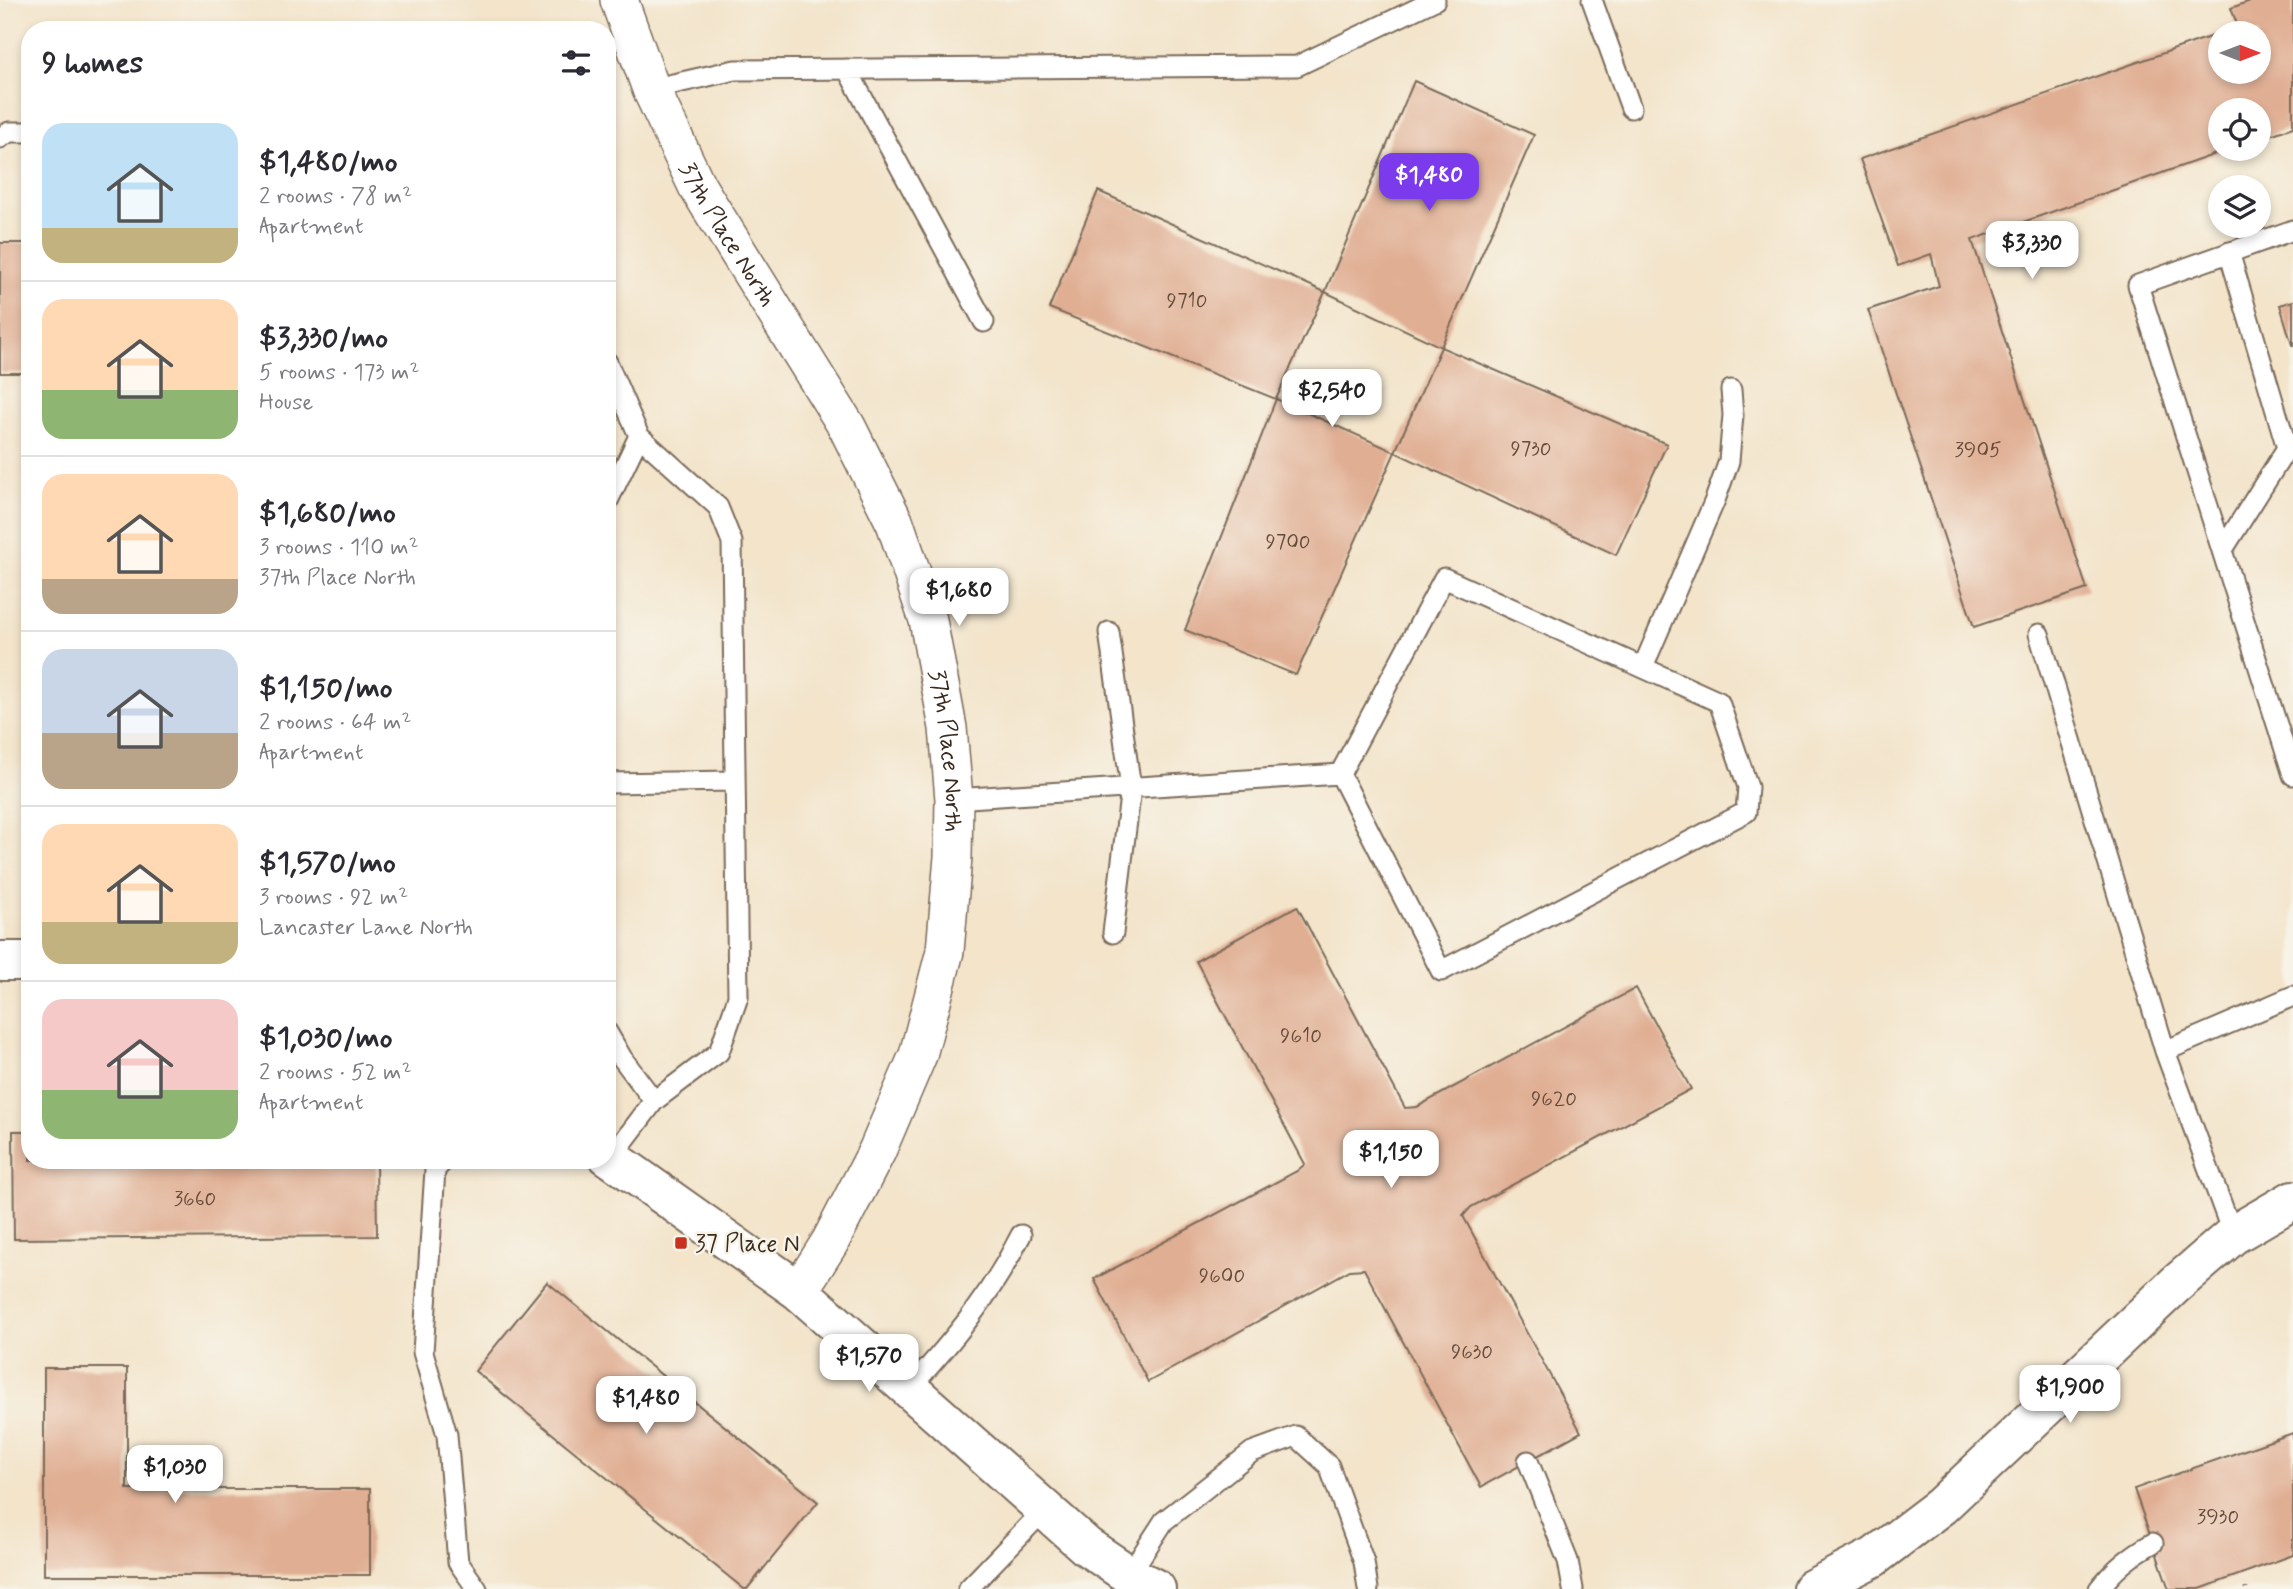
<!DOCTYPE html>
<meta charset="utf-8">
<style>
:root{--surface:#fff;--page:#f7f7f7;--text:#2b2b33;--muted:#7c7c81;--line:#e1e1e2;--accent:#7c3aed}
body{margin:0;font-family:Mynerve,sans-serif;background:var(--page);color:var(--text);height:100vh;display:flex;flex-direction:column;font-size:26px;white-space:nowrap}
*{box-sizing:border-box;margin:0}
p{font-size:23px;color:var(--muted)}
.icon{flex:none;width:38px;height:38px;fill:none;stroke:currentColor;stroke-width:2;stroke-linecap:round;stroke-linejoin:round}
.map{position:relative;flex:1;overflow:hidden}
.drawer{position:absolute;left:21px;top:21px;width:595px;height:1148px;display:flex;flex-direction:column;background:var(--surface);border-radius:28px;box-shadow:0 4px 10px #0003}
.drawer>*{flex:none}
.needle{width:46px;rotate:90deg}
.fabs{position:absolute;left:2208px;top:21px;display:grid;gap:14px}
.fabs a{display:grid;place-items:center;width:63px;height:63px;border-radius:50%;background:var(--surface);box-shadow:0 4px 10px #0003;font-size:35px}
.price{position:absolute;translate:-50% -60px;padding:0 16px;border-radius:14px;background:#fff;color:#222;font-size:23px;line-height:46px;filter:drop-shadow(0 2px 4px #0008)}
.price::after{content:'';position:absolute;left:50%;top:42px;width:21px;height:16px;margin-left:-10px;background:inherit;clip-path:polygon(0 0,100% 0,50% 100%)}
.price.active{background:var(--accent);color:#fff}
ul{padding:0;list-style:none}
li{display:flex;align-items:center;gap:21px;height:175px;padding:0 21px}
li+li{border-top:2px solid var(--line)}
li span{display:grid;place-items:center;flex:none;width:196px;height:140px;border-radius:21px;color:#555}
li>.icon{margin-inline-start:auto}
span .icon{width:84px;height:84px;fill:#fffc;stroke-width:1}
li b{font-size:30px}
h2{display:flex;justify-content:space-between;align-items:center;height:84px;padding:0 21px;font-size:30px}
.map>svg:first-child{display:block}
</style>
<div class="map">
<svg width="2293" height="1589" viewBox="0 0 2293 1589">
<rect width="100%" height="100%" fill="#f7f3e8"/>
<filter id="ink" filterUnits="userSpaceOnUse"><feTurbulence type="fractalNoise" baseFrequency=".0143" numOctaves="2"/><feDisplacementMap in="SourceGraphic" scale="14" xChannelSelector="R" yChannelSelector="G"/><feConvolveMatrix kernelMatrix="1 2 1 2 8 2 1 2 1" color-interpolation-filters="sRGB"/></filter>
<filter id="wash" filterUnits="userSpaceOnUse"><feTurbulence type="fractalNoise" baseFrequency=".00686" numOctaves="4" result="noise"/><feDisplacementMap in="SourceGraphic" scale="28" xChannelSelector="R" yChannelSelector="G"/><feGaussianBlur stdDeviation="1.57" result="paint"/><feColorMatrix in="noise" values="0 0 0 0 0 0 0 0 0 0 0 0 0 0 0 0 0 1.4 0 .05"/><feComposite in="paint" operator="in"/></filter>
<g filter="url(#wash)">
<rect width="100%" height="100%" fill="#f3e4ca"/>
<g id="blocks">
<!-- building -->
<path fill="#e0ae93" d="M2253,0H2293V127L2259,139V110H2221V149H2230L1972,240L2087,589L1974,627L1868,310L1939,286L1931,254L1898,266L1860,159L2221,33V72H2259V33H2221L2238,27L2231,8Z
M1414,81L1534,135L1441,347L1325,292Z
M1098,191L1325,292L1276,399L1395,452L1441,347L1667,444L1616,555L1395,452L1296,675L1185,630L1276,399L1049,308Z
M0,243H30V373H0Z
M2293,301V345H2292L2280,305Z
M1297,906L1405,1108L1417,1107L1636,988L1691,1089L1471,1207L1463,1216L1581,1432L1481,1487L1364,1269L1350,1270L1148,1382L1094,1279L1297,1171L1305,1164L1196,961Z
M13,1131H30V1160H376L377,1236L14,1239Z
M547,1282L818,1502L747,1589H744L475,1371Z
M44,1368H127V1489H370V1575H44Z
M2293,1433V1555L2200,1589H2169L2134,1489Z"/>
</g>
</g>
<g filter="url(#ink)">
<use href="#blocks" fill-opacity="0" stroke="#7b6b5a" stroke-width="2"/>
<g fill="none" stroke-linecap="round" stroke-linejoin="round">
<!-- lane casing -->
<g stroke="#7b6b5a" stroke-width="23">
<path id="lane" d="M1592,0L1631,108
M847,69L984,322
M651,89L735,70L1297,66L1435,0
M0,138L9,132H30
M2293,230L2138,285L2293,775
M607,362L639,436
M607,503L639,436L718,507L732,542L738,997L719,1052L654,1101L611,1158
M2222,551L2287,448L2229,252
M1109,632L1131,788L1113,933
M2039,634L2165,1051L2233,1235
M1643,667L1715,500L1729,461L1733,415L1731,390
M607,783L735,781
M954,799L1340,774L1441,971L1746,812L1748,787L1719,702L1444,578L1340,774
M607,1032L622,1058L654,1101
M2165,1051L2293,996
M444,1160L435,1170L423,1352L447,1435L458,1562L477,1589
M909,1389C954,1340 991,1295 1021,1235
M1528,1461L1568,1561L1573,1589
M1129,1575L1164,1521L1252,1452L1296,1436L1329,1466L1364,1562L1368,1589
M968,1589L1045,1509
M2099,1589C2114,1569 2131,1555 2153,1543"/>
</g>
<!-- street casing -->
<g stroke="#7b6b5a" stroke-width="40">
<g id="street">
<path id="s1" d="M619,0L651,89L697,186L847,427L895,523L928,620L948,728L954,799L953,857L945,951L918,1055L877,1151L830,1242L799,1291"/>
</g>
</g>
<!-- secondary casing -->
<g stroke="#7b6b5a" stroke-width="42">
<path id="secondary" d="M0,961H30
M607,1155L799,1291L1086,1546L1129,1575L1156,1589
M1812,1589L1874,1557L1941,1506L2175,1285L2233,1235L2293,1200"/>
</g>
<!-- path -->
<path stroke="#7b6b5a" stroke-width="4.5" stroke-dasharray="2 5" stroke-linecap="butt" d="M2246,1588V1589"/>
<!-- lane -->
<use href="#lane" stroke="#fff" stroke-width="19"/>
<!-- street -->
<use href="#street" stroke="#fff" stroke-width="37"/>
<!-- secondary -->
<use href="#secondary" stroke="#fff" stroke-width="38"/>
</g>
</g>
<!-- markers -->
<rect fill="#c8321e" stroke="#f7f3e8" stroke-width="2.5" x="674" y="1236" width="14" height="14" rx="3.5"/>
<g text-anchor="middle" stroke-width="5" stroke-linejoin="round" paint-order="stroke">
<!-- number labels -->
<g font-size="21" fill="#644b3b">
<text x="1187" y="307">9710</text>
<text x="1531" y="455">9730</text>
<text x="1978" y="456">3905</text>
<text x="1288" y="548">9700</text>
<text x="1301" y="1042">9610</text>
<text x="1554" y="1105">9620</text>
<text x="195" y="1205">3660</text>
<text x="1222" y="1282">9600</text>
<text x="1472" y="1358">9630</text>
<text x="2218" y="1523">3930</text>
</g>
<!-- street labels -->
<g font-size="24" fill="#3b2a1e" stroke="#f7f3e8">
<text dy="8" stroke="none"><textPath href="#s1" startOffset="259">37th Place North</textPath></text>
<text dy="8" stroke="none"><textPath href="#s1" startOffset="828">37th Place North</textPath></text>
</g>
<!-- poi labels -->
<g font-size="24" fill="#3b2a1e" stroke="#f7f3e8" text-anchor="start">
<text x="695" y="1251">37 Place N</text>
</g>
</g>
</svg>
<div class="fabs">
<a><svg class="needle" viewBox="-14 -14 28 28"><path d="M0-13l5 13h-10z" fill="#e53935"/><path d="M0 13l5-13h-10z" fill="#7c7c81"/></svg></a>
<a><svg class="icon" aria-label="locate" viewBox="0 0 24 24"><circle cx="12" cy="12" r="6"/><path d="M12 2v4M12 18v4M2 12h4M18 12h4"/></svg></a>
<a><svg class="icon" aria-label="layers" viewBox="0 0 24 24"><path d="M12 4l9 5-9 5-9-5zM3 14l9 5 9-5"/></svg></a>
</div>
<b class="price active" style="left:1429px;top:213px">$1,480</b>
<b class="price" style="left:2032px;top:281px">$3,330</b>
<b class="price" style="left:1332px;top:429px">$2,540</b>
<b class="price" style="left:959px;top:628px">$1,680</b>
<b class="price" style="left:1391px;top:1190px">$1,150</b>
<b class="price" style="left:869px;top:1394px">$1,570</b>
<b class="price" style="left:2070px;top:1425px">$1,900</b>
<b class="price" style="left:646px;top:1436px">$1,480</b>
<b class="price" style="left:175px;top:1505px">$1,030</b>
<section class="drawer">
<h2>9 homes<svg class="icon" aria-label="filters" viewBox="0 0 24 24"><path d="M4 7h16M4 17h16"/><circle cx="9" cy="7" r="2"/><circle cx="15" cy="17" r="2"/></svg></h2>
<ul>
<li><span style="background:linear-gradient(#bfe0f5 75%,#c2b280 0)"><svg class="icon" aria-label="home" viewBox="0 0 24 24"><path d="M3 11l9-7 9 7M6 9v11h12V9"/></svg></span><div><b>$1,480/mo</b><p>2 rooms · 78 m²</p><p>Apartment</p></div></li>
<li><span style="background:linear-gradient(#ffd9b3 65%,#8fb573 0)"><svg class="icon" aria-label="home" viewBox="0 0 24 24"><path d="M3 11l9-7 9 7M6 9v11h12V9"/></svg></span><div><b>$3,330/mo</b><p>5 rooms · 173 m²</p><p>House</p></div></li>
<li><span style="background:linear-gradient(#ffd9b3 75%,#b9a48a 0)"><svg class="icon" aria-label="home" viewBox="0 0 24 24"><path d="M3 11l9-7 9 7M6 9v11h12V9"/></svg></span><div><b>$1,680/mo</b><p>3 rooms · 110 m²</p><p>37th Place North</p></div></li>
<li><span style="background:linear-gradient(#c9d6e8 60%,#b9a48a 0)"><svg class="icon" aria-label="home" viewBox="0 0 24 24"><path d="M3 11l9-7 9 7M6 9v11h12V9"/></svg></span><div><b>$1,150/mo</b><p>2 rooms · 64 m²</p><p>Apartment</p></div></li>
<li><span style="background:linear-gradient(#ffd9b3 70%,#c2b280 0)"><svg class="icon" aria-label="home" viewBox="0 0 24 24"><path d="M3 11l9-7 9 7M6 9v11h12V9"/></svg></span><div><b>$1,570/mo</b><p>3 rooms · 92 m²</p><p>Lancaster Lane North</p></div></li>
<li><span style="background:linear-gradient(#f6c9c9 65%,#8fb573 0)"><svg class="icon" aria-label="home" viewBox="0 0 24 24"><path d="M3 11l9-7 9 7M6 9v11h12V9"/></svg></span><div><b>$1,030/mo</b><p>2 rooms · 52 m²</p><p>Apartment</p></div></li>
</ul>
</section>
</div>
